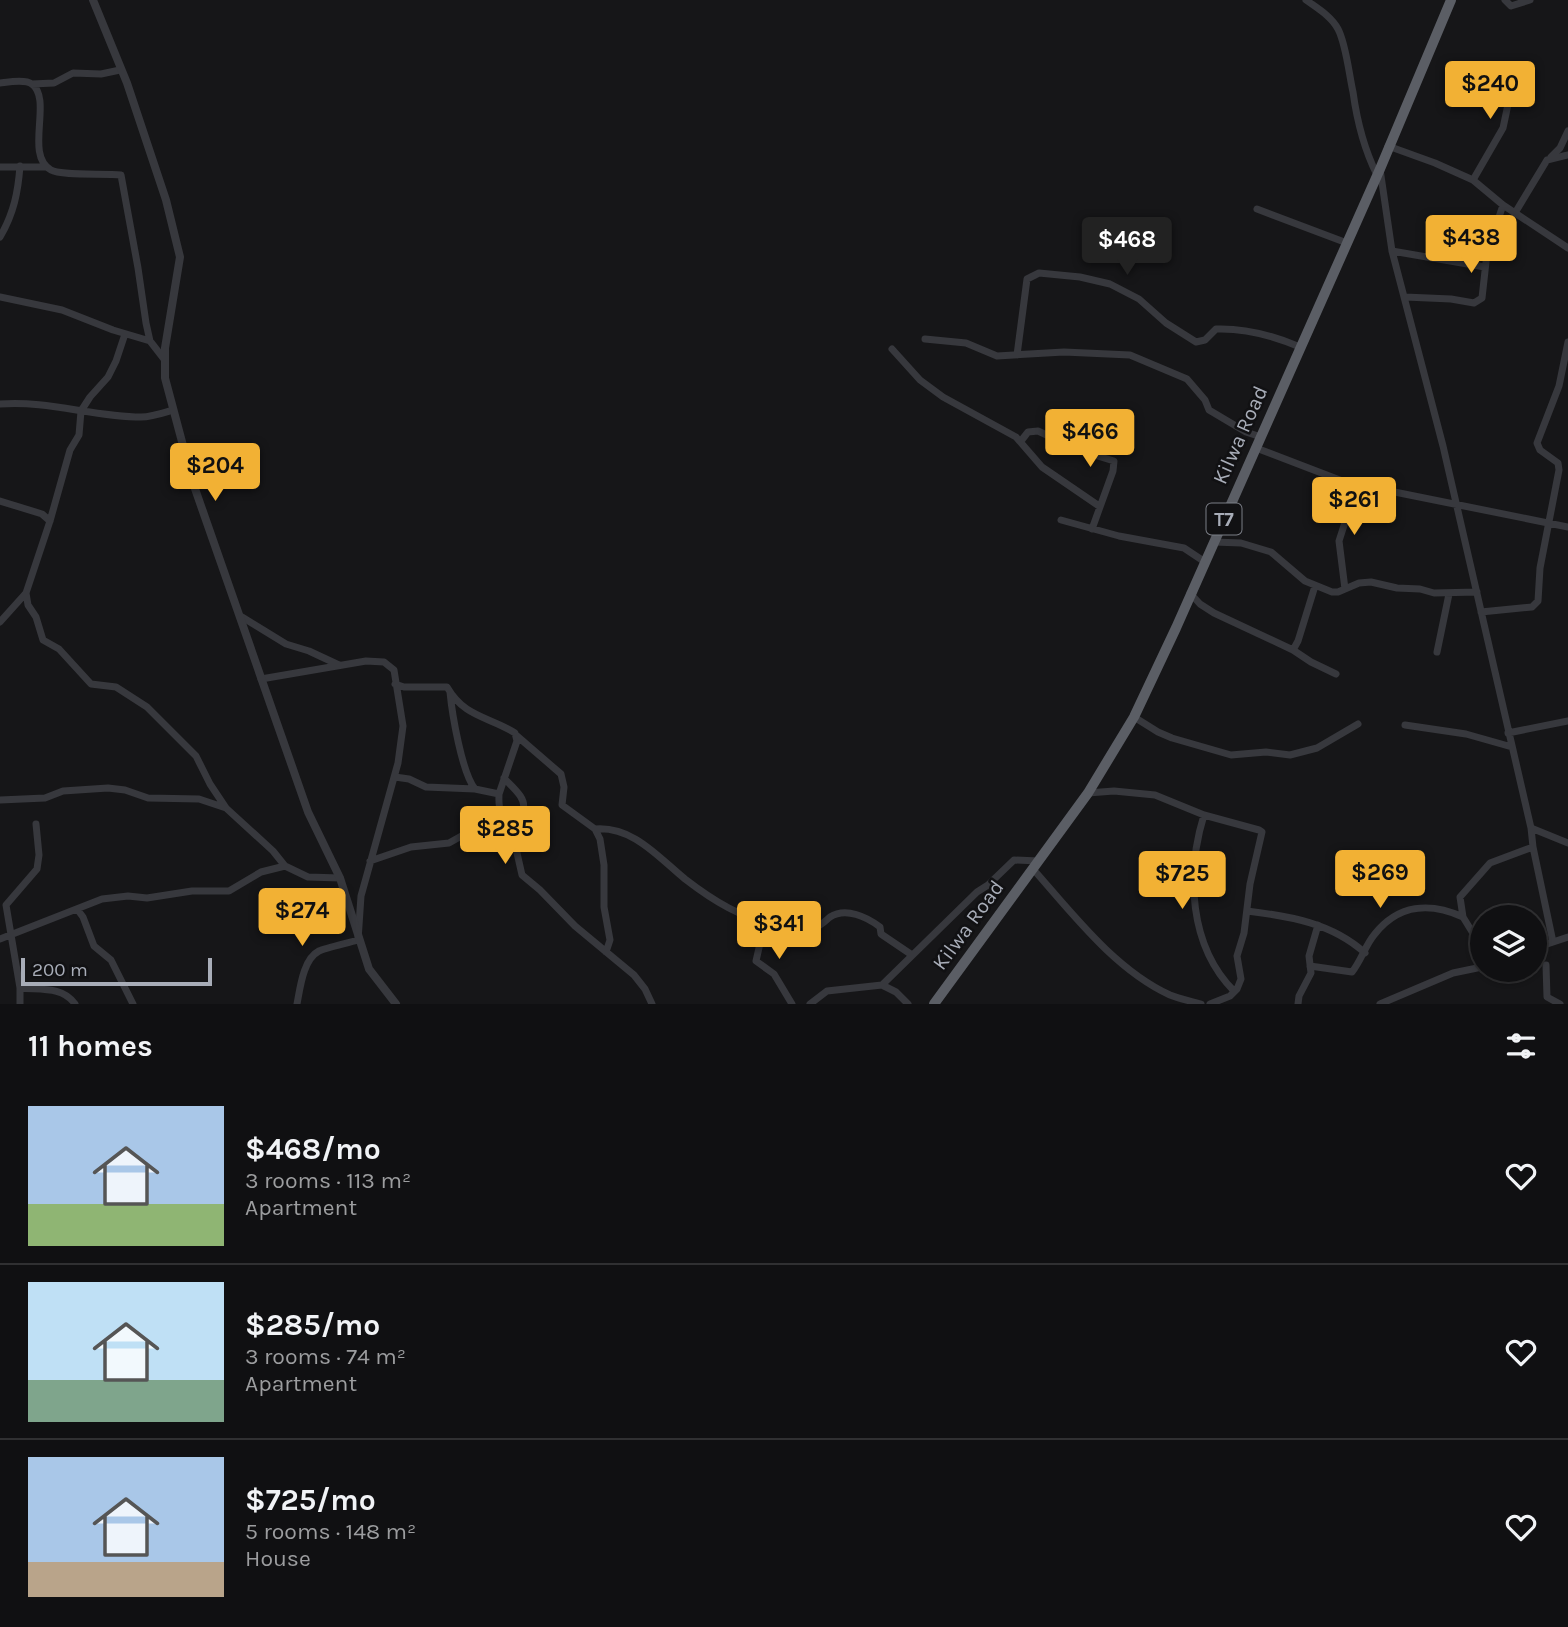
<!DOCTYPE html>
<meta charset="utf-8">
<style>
:root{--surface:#101012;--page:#19191b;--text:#f1f3f6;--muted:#9c9d9f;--line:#303032;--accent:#f2b134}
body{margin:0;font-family:Karla,sans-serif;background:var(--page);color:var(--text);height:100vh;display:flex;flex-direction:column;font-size:26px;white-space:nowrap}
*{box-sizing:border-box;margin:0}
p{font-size:23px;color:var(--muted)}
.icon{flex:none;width:38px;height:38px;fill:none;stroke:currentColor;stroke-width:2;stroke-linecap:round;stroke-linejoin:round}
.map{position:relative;height:1004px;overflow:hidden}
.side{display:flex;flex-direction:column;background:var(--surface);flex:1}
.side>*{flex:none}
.fabs{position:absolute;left:1470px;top:905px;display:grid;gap:14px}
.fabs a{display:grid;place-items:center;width:77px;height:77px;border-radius:50%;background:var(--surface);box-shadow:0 2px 5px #0004,0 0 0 2px var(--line);font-size:35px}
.scale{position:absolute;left:21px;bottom:18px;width:191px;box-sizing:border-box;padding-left:7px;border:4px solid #a8adb8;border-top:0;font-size:19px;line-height:24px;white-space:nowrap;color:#a8adb8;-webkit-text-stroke:5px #111113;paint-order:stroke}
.price{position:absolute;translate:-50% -60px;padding:0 16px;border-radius:7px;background:var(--accent);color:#111;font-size:23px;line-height:46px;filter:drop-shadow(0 2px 4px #0008)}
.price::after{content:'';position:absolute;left:50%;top:42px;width:21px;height:16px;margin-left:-10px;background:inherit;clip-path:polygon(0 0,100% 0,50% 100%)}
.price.on{background:#222;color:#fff}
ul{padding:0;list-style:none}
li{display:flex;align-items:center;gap:21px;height:175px;padding:0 28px}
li+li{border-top:2px solid var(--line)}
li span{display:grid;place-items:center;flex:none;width:196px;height:140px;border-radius:0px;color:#555}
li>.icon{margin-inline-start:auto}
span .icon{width:84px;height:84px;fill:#fffc;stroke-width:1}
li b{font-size:30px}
h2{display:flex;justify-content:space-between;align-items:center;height:84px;padding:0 28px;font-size:30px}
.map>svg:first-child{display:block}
</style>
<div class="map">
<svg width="1568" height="1004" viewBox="0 0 1568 1004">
<rect width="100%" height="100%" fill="#161618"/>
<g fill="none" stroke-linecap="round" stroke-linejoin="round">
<!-- minor -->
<path stroke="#37383d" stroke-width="7" d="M1306,0C1317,8 1331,16 1338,29C1346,44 1349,74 1353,92C1357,121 1364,149 1377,175
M1505,0L1511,6L1530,0
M0,83C9,82 25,79 32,84C53,100 24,155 51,170C61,176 105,173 121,175L138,268L146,323L150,341L164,359
M32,84L54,83L73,73L101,74L120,70
M1388,146L1435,163L1473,180L1503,205L1568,248
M1551,157L1560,148L1568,131
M0,167H47
M1380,169L1392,251L1443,446L1531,828L1568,843
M1473,180L1503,128L1510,95L1519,72
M1257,209L1347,243
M1515,213L1547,160L1568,155
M0,237C14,213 18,192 20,166
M1392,251L1485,267
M0,297L62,310L113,330L150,341
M1405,297L1451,299L1474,303L1482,298L1487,253L1503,205
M925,339L966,343L997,356L1064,352L1130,355L1187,379L1205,400L1209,410L1246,432L1261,437
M892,349L920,380L943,397L1016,437L1042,467L1099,506
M1017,355L1027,279L1039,273L1080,277L1110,284L1139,299L1166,323L1196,342L1205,340L1216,329C1246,328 1272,335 1300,347
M0,404C47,400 94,417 141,417C152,417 163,413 173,410
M1021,441L1028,432L1038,431L1081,451L1114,461L1113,471L1092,529
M1256,448L1345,482L1568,527
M0,501L42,514L50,521
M1061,520L1119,536L1184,548L1205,562
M1214,542L1241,543L1271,552L1305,581L1332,592H1338L1359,583L1371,582L1397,588L1420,589L1434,593L1477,592
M1345,589L1339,541L1357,485
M26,593L28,605L36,617L43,640L59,649L91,684L116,687L147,707L196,756L210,784L226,808L273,851L285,866L308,877L340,878
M1190,593L1200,604L1214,613L1293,650L1311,662L1336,674
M1481,612L1532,607L1538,601L1540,568L1559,470L1558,463L1540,450L1537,443L1559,386L1568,342
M242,617L286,644L309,651L339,665
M0,622L26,593L50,521L70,450L79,435L81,411L90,397L108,377L116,361L125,334
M1293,650L1298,641L1315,586
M1437,652L1449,594
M261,679L366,661L384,662L394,670L403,726L398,763L361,896L358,940C348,943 326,948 319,951C303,959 300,989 297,1004
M395,684L404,687H447C465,718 488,716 515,733L517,741L499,794
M450,692C452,714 462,773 475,789L499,794C498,816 503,815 517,829V853L522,875L540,890L575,926L634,975L645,989L652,1004
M1134,717L1158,732L1172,738L1231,755L1266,752L1290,755L1317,748L1358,724
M1405,725L1466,734L1512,747
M1508,733L1568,721
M517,736L561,774L564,787L562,805L595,829L600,839L604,865V907L610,940L606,952
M395,777L409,779L426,787L475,789
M504,778C511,786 527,798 523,809C520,816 517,819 516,827
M1088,793L1114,791L1155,795L1204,815L1259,830L1262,832L1250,884L1244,933L1237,956L1241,979L1237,989L1230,996L1210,1004
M0,800L45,798L63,791L108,788L125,790L148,798L199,799L226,808
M1204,815C1186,873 1189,946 1234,991
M1531,828L1533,847L1553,942
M595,829C633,826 658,857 685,879C707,896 737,917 765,921C780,924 803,931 818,926C823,924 826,920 830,917C846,907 867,917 880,927L881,934L912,955
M370,861L411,847L449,843L465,834L517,829
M1033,869C1072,913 1115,970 1170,995C1180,999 1191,1001 1201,1004
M77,909L83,917L94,946L111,960L133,1004
M1247,911C1289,916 1332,923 1365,953
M761,921V939L756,961L774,974L792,1004
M0,939L102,899L128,896L147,898L192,891H229L261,872L285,866
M1482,948L1463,917L1460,897L1490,863L1533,847
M1535,948L1568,937
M1546,965L1547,997L1560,1004
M1310,966L1352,972C1361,961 1365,946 1374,935C1398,904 1430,902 1463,917
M882,985L977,892L988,885L1014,860L1039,861
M20,988C40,990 63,986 75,1004
M20,1004V988L6,905L37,869L39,855L36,824
M810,1004L827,991L882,985L896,992L908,1004
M1298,1004L1299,996L1311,973L1309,956L1318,925
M1380,1004L1453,973L1482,967"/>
<!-- tertiary -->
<path stroke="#37383d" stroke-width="8" d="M93,0L127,83L166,200L180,257L165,348V378L193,483L308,812L340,878L369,969L396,1004"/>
<!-- trunk -->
<path stroke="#5b5e65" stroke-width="10" d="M934,1004L1088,793L1134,717L1176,628L1380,169L1451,0"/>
</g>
<g text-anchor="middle" stroke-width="5" stroke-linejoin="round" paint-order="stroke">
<!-- shield labels -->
<rect fill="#111113" stroke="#7b7e86" stroke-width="2" x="1206.5" y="503.5" width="35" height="31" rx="5"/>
<g font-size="19" font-weight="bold" fill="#a8adb8">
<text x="1224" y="526">T7</text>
</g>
<!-- street labels -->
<g font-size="21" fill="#a8adb8" stroke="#111113">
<text transform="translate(1240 435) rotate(-66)" y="7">Kilwa Road</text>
<text transform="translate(968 925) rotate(-54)" y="7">Kilwa Road</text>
</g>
</g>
</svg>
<div class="fabs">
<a><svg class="icon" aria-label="layers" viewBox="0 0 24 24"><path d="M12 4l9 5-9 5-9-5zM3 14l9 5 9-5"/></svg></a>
</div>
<div class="scale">200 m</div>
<b class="price" style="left:1490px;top:121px">$240</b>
<b class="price" style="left:1471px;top:275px">$438</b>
<b class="price on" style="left:1127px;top:277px">$468</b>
<b class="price" style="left:1090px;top:469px">$466</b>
<b class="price" style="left:215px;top:503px">$204</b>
<b class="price" style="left:1354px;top:537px">$261</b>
<b class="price" style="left:505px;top:866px">$285</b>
<b class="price" style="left:1380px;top:910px">$269</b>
<b class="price" style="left:1182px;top:911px">$725</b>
<b class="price" style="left:302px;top:948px">$274</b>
<b class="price" style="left:779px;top:961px">$341</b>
</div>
<section class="side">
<h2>11 homes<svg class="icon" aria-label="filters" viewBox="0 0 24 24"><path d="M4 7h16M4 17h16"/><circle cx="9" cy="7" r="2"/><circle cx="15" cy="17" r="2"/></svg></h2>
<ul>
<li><span style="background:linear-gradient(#a9c7e8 70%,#8fb573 0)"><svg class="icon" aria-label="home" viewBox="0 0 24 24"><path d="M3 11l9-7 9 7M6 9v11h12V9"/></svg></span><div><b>$468/mo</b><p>3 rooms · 113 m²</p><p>Apartment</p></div><svg class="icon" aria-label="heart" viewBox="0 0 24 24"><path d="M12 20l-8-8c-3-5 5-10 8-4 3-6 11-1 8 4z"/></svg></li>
<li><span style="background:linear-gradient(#bfe0f5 70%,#7fa58c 0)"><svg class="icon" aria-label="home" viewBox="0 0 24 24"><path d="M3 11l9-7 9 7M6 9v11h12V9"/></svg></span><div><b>$285/mo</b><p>3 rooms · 74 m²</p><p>Apartment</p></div><svg class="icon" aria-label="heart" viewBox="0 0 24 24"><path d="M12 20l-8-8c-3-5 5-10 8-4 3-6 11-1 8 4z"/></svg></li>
<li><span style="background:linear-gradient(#a9c7e8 75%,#b9a48a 0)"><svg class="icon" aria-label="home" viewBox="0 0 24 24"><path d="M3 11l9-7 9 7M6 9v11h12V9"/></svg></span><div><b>$725/mo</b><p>5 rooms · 148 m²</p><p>House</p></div><svg class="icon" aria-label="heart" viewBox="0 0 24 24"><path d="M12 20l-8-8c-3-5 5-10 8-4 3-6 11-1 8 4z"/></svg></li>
</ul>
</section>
